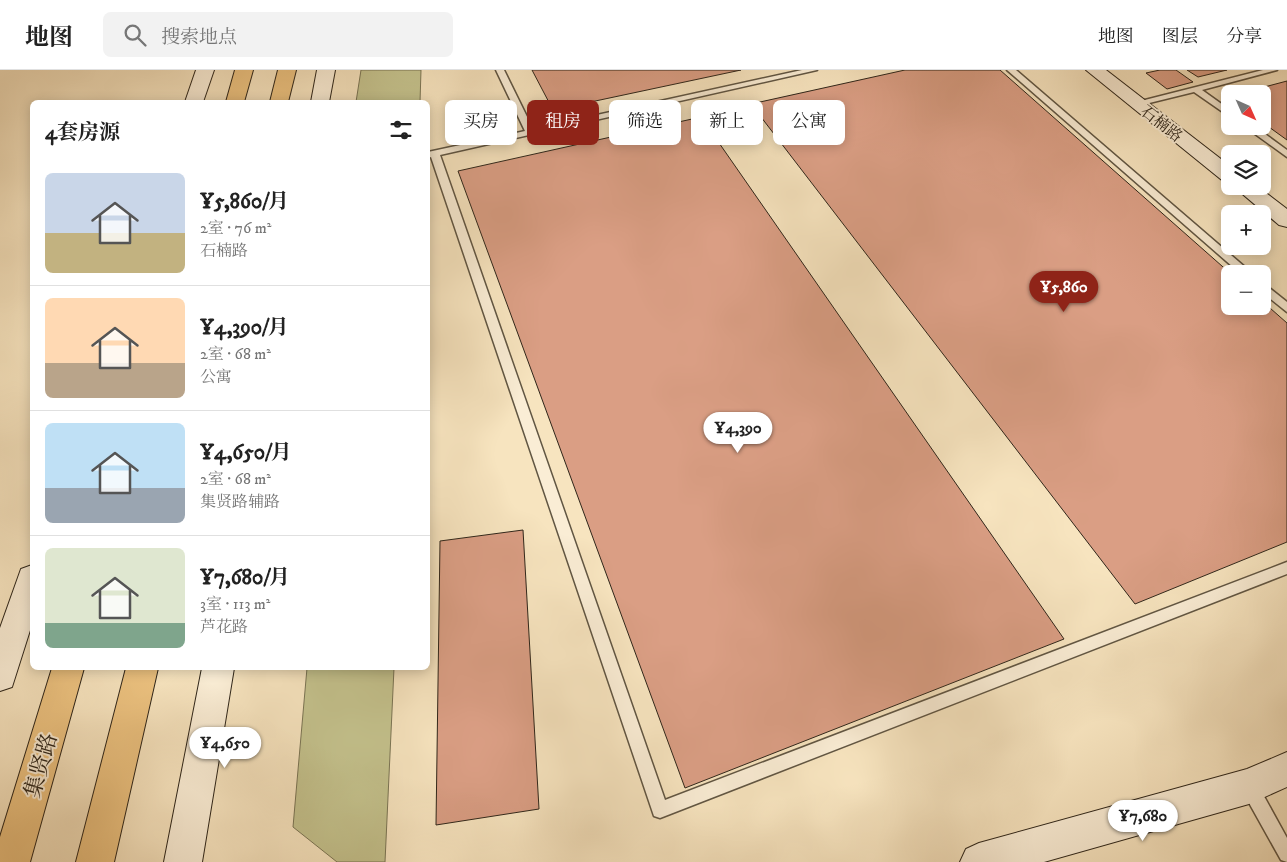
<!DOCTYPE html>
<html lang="zh">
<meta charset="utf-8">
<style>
:root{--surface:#fff;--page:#f2f2f2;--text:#222;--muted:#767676;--line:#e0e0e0;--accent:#8f2418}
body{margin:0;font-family:"IM FELL DW Pica","Noto Serif SC",serif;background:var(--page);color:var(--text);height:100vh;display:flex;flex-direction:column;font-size:19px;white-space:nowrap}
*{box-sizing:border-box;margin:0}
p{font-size:16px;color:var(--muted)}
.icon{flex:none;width:28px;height:28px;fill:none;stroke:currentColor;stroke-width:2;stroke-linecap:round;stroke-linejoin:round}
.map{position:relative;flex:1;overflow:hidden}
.panel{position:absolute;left:30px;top:30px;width:400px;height:570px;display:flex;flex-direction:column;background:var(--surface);border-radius:8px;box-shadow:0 2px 12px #0003}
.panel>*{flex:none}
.banner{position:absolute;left:445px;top:30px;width:475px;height:45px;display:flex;gap:10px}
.needle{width:32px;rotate:135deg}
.tools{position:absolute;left:1221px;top:15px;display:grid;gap:10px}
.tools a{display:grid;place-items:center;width:50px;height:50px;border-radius:8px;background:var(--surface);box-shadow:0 2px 12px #0003;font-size:25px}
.price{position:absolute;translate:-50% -42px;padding:0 11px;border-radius:18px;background:#fff;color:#222;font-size:16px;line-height:32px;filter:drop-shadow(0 1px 2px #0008)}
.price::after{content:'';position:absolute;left:50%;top:30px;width:15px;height:11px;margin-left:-8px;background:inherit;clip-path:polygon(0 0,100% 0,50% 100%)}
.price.active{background:var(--accent);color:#fff}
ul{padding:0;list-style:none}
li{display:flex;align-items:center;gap:15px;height:125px;padding:0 15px}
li+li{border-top:1px solid var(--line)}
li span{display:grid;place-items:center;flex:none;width:140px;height:100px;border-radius:8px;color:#555}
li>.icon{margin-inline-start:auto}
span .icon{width:60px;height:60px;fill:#fffc;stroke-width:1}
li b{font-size:21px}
h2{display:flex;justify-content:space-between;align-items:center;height:60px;padding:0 15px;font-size:21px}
.tag{padding:0 18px;border-radius:8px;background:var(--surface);box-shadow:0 2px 12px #0003;font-size:18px;line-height:45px}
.tag.active{background:var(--accent);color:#fff}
header{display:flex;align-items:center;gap:30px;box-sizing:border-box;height:70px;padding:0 25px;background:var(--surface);border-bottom:1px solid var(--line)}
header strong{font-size:24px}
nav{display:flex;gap:28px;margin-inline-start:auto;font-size:18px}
.search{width:350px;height:45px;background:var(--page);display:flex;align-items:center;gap:12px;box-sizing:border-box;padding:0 18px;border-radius:8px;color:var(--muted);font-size:19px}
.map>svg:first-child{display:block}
</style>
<header>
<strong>地图</strong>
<div class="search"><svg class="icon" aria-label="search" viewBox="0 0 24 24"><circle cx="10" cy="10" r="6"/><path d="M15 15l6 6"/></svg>搜索地点</div>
<nav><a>地图</a><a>图层</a><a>分享</a></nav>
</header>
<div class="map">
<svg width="1287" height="792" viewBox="0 0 1287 792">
<rect width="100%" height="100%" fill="#f7e4bf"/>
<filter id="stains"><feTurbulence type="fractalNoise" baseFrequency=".004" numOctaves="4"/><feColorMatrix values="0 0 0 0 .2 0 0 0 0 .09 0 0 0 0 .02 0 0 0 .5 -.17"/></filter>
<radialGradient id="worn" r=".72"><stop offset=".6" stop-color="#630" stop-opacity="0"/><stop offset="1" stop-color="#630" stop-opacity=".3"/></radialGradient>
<!-- green -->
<path fill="#c4c28d" stroke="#7a7454" d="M361,0H421L420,32H356Z
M307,598H394L385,792H337L293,757Z"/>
<!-- building -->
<path fill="#da9e84" stroke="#2f261a" d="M532,0H741L553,40Z
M905,0H1000L1231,204L1230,236H1262V231L1287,253V472L1135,534L751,34Z
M1160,0H1176L1193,12L1167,19L1146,3Z
M1187,0H1227L1198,7Z
M1287,11V70L1262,52V24H1238Z
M701,47L1064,569L685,718L458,101Z
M523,460L539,739L436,755L440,471Z"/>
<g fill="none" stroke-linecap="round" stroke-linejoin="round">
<!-- lane casing -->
<g stroke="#615643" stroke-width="3">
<path id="lane" d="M496,0H504L533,59L802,0H817L440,85L665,730L1287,492V504L660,748L654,746L431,87L428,88V82L525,61Z
M1007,0H1016L1253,204H1241Z
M1263,0H1277L1202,20L1230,40V47L1194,22L1137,36L1133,33Z
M1244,56H1254L1287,80V87Z
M1262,212L1287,232V242L1262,222Z
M1249,708L1255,710L1287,768V792L1281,790L1243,722L1241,716L1243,710Z"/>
</g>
<!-- secondary casing -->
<g stroke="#2f261a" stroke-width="2">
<path id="secondary" d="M196,0H214L203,32H185Z
M317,0H335L329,32H311Z
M1086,0H1106L1230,96V112L1223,111Z
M1233,116H1257L1287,139V157L1279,155Z
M32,495V554L12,617L0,621V558L21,499Z
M202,598H234L202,792H164Z
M1287,682V717L1249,734L1044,792H960L966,779L979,773L1247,699Z"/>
</g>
<!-- highway casing -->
<g stroke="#2f261a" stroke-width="2">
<path id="highway" d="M235,0H253L244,32H226Z
M278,0H296L288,32H270Z
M52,598H84L30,792H0V767Z
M126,598H158L114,792H76Z"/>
</g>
<!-- lane -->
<use href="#lane" fill="#faedd5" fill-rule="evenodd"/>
<!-- secondary -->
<use href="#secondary" fill="#faedd5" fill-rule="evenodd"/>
<!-- highway -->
<use href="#highway" fill="#ecc280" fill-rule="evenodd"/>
</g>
<g text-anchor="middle" stroke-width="4" stroke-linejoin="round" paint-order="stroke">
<!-- far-street labels -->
<g font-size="16" fill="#2f261a" stroke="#faedd5">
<text transform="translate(1162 53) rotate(38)" y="6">石楠路</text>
</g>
<!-- near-street labels -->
<g font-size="22" fill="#2f261a" stroke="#faedd5">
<text transform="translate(40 695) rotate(-74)" y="8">集贤路</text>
</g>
</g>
<rect width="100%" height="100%" filter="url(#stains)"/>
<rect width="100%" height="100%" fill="url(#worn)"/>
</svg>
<div class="tools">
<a><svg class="needle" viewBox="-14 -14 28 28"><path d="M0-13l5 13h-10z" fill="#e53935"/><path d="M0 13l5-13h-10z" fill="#767676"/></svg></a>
<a><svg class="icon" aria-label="layers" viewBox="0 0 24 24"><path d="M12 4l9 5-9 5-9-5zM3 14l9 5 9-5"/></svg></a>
<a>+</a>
<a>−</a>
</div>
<b class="price active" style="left:1064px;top:243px">¥5,860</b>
<b class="price" style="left:738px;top:384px">¥4,390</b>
<b class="price" style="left:225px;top:699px">¥4,650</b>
<b class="price" style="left:1143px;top:772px">¥7,680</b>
<div class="banner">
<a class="tag">买房</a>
<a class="tag active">租房</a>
<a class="tag">筛选</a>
<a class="tag">新上</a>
<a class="tag">公寓</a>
</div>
<section class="panel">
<h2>4套房源<svg class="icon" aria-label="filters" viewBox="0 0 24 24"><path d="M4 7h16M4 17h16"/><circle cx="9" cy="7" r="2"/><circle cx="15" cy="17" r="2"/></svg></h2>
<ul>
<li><span style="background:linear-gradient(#c9d6e8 60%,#c2b280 0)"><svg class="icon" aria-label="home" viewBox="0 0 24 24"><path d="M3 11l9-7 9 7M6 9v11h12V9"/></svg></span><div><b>¥5,860/月</b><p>2室 · 76 m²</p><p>石楠路</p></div></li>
<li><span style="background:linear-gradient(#ffd9b3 65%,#b9a48a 0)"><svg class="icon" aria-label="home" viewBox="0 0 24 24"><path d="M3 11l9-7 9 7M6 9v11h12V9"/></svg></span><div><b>¥4,390/月</b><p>2室 · 68 m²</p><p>公寓</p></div></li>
<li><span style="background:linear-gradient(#bfe0f5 65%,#9aa5b1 0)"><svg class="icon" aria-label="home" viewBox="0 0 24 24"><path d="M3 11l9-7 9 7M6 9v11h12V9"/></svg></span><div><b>¥4,650/月</b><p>2室 · 68 m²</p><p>集贤路辅路</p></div></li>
<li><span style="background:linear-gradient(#dfe7d0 75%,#7fa58c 0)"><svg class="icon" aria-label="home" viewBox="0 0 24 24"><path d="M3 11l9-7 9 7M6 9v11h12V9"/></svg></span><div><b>¥7,680/月</b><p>3室 · 113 m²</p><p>芦花路</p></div></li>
</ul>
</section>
</div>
